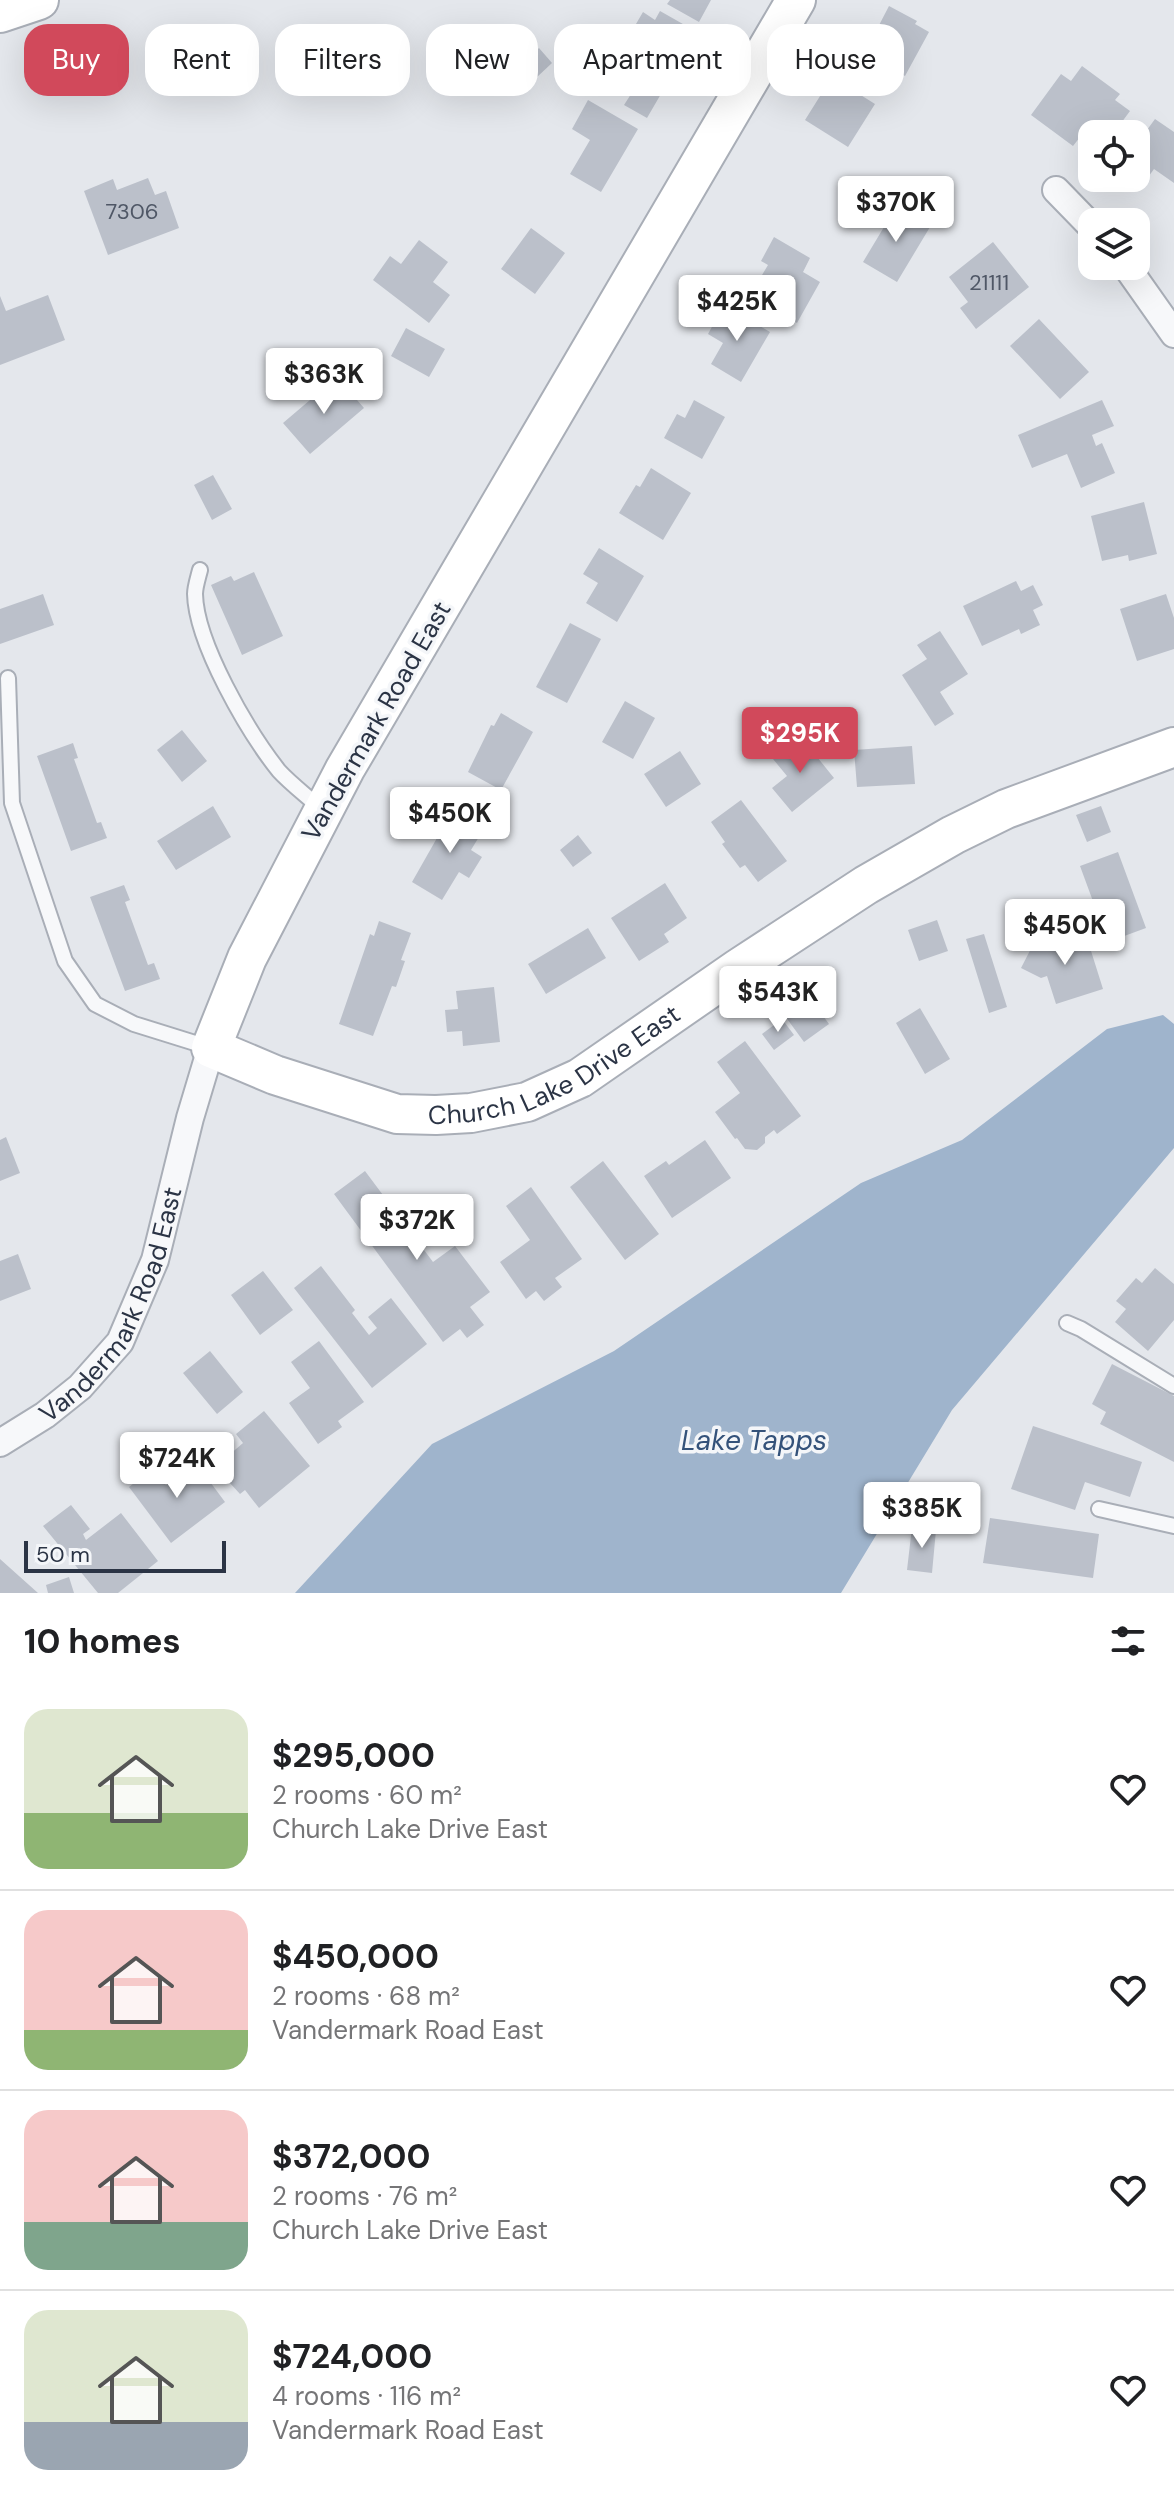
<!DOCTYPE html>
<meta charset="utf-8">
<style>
:root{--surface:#fff;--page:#f6f6f6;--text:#202124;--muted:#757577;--line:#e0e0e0;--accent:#d1495b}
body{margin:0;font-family:"DM Sans",sans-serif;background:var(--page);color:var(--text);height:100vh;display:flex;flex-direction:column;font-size:30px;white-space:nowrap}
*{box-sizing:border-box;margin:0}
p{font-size:26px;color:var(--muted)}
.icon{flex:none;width:44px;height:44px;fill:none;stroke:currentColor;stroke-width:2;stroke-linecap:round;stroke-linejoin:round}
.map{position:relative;height:1593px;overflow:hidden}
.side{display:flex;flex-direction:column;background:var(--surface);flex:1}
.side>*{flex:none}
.hud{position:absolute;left:24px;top:24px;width:1126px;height:72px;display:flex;gap:16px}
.controls{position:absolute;left:1078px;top:120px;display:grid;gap:16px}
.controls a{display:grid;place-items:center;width:72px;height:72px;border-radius:16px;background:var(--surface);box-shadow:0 8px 32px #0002;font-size:40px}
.scale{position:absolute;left:24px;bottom:20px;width:202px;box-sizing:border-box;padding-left:8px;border:4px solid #2b3445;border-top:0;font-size:22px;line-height:28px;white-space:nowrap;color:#2b3445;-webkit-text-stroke:6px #f4f6f9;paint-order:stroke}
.price{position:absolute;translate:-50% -68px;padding:0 18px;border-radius:8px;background:#fff;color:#222;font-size:26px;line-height:52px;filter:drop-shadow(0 2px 4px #0008)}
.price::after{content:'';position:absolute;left:50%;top:48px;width:24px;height:18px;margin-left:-12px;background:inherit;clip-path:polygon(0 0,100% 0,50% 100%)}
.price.selected{background:var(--accent);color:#fff}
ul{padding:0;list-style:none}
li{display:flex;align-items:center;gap:24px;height:200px;padding:0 24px}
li+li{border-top:2px solid var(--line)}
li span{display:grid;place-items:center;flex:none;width:224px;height:160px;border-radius:24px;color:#555}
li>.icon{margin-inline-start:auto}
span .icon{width:96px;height:96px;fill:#fffc;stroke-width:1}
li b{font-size:34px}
h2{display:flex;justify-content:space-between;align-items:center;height:96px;padding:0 24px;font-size:34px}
.tag{padding:0 28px;border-radius:24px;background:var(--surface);box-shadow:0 8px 32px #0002;font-size:28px;line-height:72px}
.tag.selected{background:var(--accent);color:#fff}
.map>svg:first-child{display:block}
</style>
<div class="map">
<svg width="1174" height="1593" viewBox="0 0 1174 1593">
<rect width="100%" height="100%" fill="#e4e7ec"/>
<!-- water -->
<path fill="#9fb4cc" d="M1163,1015L1174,1024V1148L952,1410L841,1593H295L432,1444L614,1351L861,1183L962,1140L1107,1029Z"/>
<!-- building -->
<path fill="#bbc0ca" d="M670,0H711L699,22L667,4Z
M889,6L917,21L915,24L929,32L905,76L884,64L880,71L852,55L867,27L876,31Z
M660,11L697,32L647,118L624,105L633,91L622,85L642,51L626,41L643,12L655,20Z
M539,48L552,63L536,78L523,64Z
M1082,66L1120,94L1115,100L1130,111L1113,134H1092V138L1084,132L1073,146L1031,115L1061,74L1071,81Z
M832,77L875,104L848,147L805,120Z
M588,100L638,129L601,192L570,174L590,140L572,129Z
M1155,119L1174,132V183L1154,169L1146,180L1136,173V145Z
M148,178L155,195L166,191L179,228L108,255L84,191L113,179L117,190Z
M896,207L930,227L897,282L863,262Z
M531,228L565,253L535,294L501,269Z
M774,237L810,258L803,272L820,282L797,323L750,296L747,288L749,282L759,280L768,265L761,261Z
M419,240L448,262L433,282L450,295L429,323L373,280L390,256L401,264Z
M993,242L1029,287L976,329L960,308L968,302L949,277Z
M48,295L65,340L0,365V296L6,311Z
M724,305L770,332L741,382L711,364L723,343L708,334Z
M1039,319L1089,372L1060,399L1010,346Z
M406,328L445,349L429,377L391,356Z
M337,377L364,408L310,454L283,423Z
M694,400L725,417L702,459L664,438L677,414L685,418Z
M1102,400L1114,426L1092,435L1096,446L1102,443L1115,473L1081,488L1067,454L1032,468L1018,435Z
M651,468L691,493L663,540L619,513L636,485L640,487Z
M213,475L232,509L212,520L194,485Z
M1144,502L1157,554L1129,561L1128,555L1102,561L1091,516Z
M599,548L644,576L617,622L586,603L598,583L583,574Z
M254,572L283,636L242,655L211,585L231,576L234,581Z
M1016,581L1021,591L1033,585L1043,605L1033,610L1040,625L1021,634L1019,629L982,646L963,606Z
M43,594L54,625L0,644V609Z
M1166,594L1174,618V649L1137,661L1120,609Z
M570,623L601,639L567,703L536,687Z
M940,631L968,674L940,692L954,714L935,726L902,675L927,659L917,645Z
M625,701L655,718L633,759L602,742Z
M501,713L533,732L501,790L468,772L491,725L494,726Z
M182,730L207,761L182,782L157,750Z
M801,737L834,778L792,812L772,788L787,776L773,759Z
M73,743L78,758L74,759L97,823L101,822L107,838L71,851L37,756Z
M912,746L915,784L857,787L854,750Z
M680,751L701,784L666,807L644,774Z
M741,800L787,861L758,882L745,865L740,868L722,844L725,842L711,822Z
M213,806L231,837L176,870L157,841Z
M1101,806L1111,832L1087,842L1076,815Z
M454,808L485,827L471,850L482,857L469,878L459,872L442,900L412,882Z
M578,835L592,853L573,867L560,850Z
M1118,852L1146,928L1108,942L1080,866Z
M665,883L687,918L664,934L669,942L639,961L611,918Z
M124,885L130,900L125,902L148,965L154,963L160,979L125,991L90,897Z
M937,920L948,951L919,961L908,930Z
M379,921L411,933L401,960L405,961L396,987L392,986L373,1036L339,1024L370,934L374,936Z
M588,928L606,958L546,994L528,964Z
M984,934L1007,1007L989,1013L966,939Z
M1038,935L1055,945L1086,935L1103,989L1056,1004L1047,976L1041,978L1021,968Z
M494,987L500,1042L463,1046L462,1031L447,1032L445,1010L458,1009L456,991Z
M810,998L829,1024L804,1042L785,1016Z
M920,1008L950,1059L925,1074L896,1023Z
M782,1019L794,1035L774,1050L762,1034Z
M745,1041L801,1116L777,1134L774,1130L765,1137V1143L757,1150L745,1149L737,1138L735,1139L715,1112L740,1093L717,1062Z
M6,1137L20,1173L0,1181V1140Z
M705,1140L731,1178L672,1218L644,1176L666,1161L669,1165Z
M603,1161L659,1234L625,1260L570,1187Z
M365,1171L433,1262L455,1246L490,1292L470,1307L484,1325L467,1338L460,1329L443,1342L334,1194Z
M531,1187L582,1259L555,1278L562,1287L544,1301L536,1291L526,1299L500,1262L530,1240L506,1206Z
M18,1254L31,1289L0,1301V1261Z
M321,1266L355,1310L352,1313L369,1335L377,1328L368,1317L391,1298L427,1344L372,1388L294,1288Z
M1155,1268L1174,1284V1320L1148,1351L1115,1322L1126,1309L1116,1301L1136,1278L1142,1283Z
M263,1271L293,1310L260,1335L231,1295Z
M319,1341L364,1402L338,1421L342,1427L318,1444L289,1403L310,1388L291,1362Z
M210,1351L243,1392L217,1414L183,1373Z
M1112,1364L1174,1396V1462L1100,1424L1106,1412L1092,1404Z
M264,1411L310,1466L259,1508L245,1490L240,1494L229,1482L234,1478L221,1462L243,1443L236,1434Z
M1033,1426L1142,1462L1130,1497L1085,1482L1075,1510L1011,1489Z
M196,1463L225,1502L171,1543L129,1487L153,1468L166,1485Z
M71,1505L90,1529L83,1534L86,1540L121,1513L158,1561L118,1593H98L43,1526Z
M990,1518L1099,1534L1093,1578L983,1563Z
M912,1527L936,1530L932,1573L907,1570Z
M0,1559L38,1593H0Z
M69,1577L74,1593H48L46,1585Z"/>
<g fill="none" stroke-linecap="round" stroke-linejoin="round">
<!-- lane casing -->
<g stroke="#a9aeb7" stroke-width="18">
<path id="lane" d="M200,570C198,578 195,587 195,594C196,643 248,732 279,771C291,784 307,796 320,808
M8,678L12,803L65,961L95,1004L134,1024L211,1048
M1067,1323L1081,1329L1174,1386
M1099,1509L1174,1526"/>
</g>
<!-- street casing -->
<g stroke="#a9aeb7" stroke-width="30">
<g id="street">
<path d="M1056,190L1092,227"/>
<path d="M1126,266L1174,334"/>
<path id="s1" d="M0,1443L45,1415L80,1387L120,1342L155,1260L190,1118L211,1048"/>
</g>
</g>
<!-- secondary casing -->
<g stroke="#a9aeb7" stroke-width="42">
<g id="secondary">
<path id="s2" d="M796,0L345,769L247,958L211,1048L275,1075L397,1114L436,1115L471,1113L527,1102L580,1078L739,968L866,885L953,835L1006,809L1174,747"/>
<path d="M0,13L39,0"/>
</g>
</g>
<!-- lane -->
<use href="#lane" stroke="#f7f8fa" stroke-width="14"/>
<!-- street -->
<use href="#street" stroke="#f7f8fa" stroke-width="26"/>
<!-- secondary -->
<use href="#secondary" stroke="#fff" stroke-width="38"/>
</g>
<g text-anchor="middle" stroke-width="7" stroke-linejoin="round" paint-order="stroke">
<!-- number labels -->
<g font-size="22" fill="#4f5766">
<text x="132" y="219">7306</text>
<text x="989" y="290">21111</text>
</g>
<!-- street labels -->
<g font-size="26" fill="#2b3445" stroke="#f4f6f9">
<text transform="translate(376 721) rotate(-60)" y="9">Vandermark Road East</text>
<text dy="9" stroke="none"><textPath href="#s2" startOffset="1568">Church Lake Drive East</textPath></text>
<text dy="9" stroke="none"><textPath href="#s1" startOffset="186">Vandermark Road East</textPath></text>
</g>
<!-- water labels -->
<g font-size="28" font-style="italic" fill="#34527a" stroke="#f4f6f9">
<text x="754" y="1450">Lake Tapps</text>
</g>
</g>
</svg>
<div class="controls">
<a><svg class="icon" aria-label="locate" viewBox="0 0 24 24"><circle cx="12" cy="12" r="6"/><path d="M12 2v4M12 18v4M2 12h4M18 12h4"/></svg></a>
<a><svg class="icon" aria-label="layers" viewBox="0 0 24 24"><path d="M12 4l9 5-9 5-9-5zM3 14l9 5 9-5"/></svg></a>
</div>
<div class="scale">50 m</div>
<b class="price" style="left:896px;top:244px">$370K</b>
<b class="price" style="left:737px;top:343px">$425K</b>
<b class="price" style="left:324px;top:416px">$363K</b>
<b class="price selected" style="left:800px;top:775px">$295K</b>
<b class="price" style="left:450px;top:855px">$450K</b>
<b class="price" style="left:1065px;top:967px">$450K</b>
<b class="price" style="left:778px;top:1034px">$543K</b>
<b class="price" style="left:417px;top:1262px">$372K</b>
<b class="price" style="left:177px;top:1500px">$724K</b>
<b class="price" style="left:922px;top:1550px">$385K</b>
<div class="hud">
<a class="tag selected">Buy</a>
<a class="tag">Rent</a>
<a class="tag">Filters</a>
<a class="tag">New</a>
<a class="tag">Apartment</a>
<a class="tag">House</a>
</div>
</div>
<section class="side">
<h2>10 homes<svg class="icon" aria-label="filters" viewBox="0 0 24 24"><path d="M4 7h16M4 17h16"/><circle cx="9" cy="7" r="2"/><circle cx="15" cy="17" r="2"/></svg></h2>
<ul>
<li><span style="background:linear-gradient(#dfe7d0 65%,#8fb573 0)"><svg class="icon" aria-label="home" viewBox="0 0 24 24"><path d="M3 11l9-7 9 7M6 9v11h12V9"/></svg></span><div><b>$295,000</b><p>2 rooms · 60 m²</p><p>Church Lake Drive East</p></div><svg class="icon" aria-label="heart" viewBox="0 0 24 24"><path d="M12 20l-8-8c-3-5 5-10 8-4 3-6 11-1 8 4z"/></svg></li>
<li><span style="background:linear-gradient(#f6c9c9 75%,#8fb573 0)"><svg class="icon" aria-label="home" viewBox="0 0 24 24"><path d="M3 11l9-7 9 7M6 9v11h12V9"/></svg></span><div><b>$450,000</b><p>2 rooms · 68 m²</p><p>Vandermark Road East</p></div><svg class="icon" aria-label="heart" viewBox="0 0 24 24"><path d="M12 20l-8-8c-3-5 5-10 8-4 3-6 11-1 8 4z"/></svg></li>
<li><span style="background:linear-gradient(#f6c9c9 70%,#7fa58c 0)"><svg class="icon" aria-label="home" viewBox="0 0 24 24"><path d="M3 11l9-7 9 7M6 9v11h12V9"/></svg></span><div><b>$372,000</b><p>2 rooms · 76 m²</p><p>Church Lake Drive East</p></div><svg class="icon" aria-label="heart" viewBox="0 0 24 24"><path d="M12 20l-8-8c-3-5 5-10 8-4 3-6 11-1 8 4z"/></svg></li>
<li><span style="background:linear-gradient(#dfe7d0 70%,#9aa5b1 0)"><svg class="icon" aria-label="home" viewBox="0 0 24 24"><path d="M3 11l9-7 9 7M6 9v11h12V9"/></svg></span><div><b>$724,000</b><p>4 rooms · 116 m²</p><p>Vandermark Road East</p></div><svg class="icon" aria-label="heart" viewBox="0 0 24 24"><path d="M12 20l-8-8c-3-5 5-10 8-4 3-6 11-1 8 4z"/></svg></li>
</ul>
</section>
